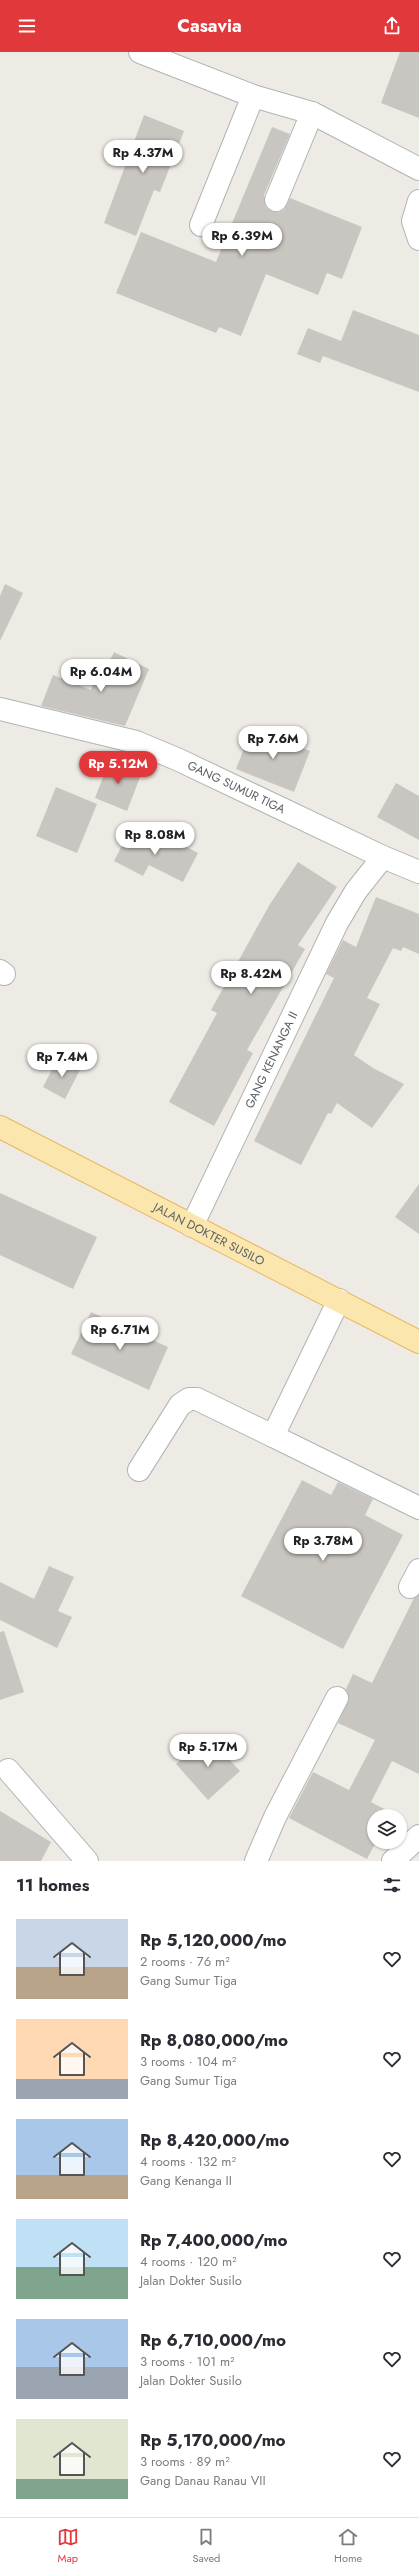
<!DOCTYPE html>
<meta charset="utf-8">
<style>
:root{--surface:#fff;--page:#f7f7f7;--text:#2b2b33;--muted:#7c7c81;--line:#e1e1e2;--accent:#e1383c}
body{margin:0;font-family:Jost,sans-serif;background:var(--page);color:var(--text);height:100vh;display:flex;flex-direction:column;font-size:15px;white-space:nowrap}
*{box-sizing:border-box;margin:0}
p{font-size:13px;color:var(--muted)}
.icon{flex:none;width:22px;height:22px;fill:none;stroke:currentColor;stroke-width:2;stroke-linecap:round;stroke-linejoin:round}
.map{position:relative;height:1809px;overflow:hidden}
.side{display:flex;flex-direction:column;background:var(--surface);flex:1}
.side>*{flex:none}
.controls{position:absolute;left:367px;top:1757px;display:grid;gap:8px}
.controls a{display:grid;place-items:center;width:40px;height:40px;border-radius:50%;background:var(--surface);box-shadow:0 1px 3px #0004;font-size:20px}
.price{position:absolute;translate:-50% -34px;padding:0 9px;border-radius:14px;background:#fff;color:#222;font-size:13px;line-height:26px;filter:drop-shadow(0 1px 2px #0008)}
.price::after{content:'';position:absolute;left:50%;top:24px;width:12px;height:9px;margin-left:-6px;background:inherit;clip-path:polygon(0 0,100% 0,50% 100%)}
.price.selected{background:var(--accent);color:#fff}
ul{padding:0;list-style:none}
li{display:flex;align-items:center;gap:12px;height:100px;padding:0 16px}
li span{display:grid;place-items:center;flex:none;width:112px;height:80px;border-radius:0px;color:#555}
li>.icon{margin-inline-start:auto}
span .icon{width:48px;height:48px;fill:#fffc;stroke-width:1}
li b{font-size:17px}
h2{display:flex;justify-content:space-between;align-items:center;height:48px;padding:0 16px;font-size:17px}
header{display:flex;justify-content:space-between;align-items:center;height:52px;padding:0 16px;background:var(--accent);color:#fff;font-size:18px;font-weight:700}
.tab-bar{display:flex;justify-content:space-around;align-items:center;height:56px;border-top:1px solid var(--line);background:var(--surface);font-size:11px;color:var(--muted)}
.tab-bar a{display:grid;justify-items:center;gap:2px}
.tab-bar .selected{color:var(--accent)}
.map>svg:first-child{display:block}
</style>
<header><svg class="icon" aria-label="menu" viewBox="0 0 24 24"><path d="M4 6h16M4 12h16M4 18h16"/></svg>Casavia<svg class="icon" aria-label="share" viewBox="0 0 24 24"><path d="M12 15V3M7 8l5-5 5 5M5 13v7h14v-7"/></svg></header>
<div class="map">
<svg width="419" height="1809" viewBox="0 0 419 1809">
<rect width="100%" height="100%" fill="#eeebe5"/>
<!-- building -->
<path fill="#c9c6c1" d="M400,0H419V66L381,51Z
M144,63L184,79L160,140L154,138L136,184L104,171Z
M272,75L290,82L264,143L266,156L278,160L284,158L290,146L362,175L342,227L327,221L318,243L266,222L241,284L219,275L216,281L116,241L141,180L216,210Z
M353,258L419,283V340L323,304L320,311L297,302L308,276L341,289Z
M5,532L23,541L0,589V544Z
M114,600L149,617L125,674L41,654L53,623L91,638L94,629L99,631Z
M252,676L310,699L294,740L236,717Z
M110,707L142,720L127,759L95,746Z
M396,731L419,744V788L377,765Z
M56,735L97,752L77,801L36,784Z
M131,776L165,793L169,786L198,801L183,830L149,813L143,824L114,809Z
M298,810L337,835L298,893L305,897L247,998L253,1001L214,1074L169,1050L217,961L211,958L270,852Z
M376,845L419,862V902L403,895L401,899L393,896L367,946L380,952L354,1003L373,1016L404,1032L372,1076L337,1051L331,1062L328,1061L301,1113L254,1089L334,926L326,922L343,888L356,895Z
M58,1006L80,1018L65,1047L43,1035Z
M419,1132V1182L395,1165Z
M0,1141L97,1185L73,1237L0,1203Z
M91,1260L168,1295L149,1338L71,1302Z
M302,1428L331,1443L338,1430L373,1447L365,1463L403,1483L343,1597L241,1544Z
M49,1514L74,1525L58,1559L72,1565L57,1596L0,1568V1530L34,1547Z
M419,1543V1722L392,1709L371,1750L388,1759V1764H374V1790H376L367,1807L289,1766L313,1720L349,1738L375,1688L338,1671L349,1646L346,1637L353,1622L372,1631L414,1546Z
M4,1579L24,1640L0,1648V1580Z
M207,1683L240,1719L208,1748L176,1712Z
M0,1759L51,1790L41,1809H0Z"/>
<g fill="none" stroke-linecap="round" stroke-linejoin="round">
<!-- minor casing -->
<g stroke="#b0b3b6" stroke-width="24">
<g id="minor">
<path d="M140,0L253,44L312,61L419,117"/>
<path d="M276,148L312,61"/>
<path d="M419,149L413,169L419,187"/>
<path d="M201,173L253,44"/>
<path id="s1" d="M0,657L136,690L179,708L383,805L419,820"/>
<path d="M0,919L4,922"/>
<path id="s2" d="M192,1174L337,871L356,839L383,805"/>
<path d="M339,1248L273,1384L419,1456"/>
<path d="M139,1418L180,1353L189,1347H197L273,1384"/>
<path d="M410,1535L419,1518"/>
<path d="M8,1718L87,1809"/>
<path d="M256,1809L275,1765L337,1646"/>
<path d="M393,1809L419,1784"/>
</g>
</g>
<!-- major casing -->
<g stroke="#ebb661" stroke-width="24">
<g id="major">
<path id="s3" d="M0,1075L419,1290"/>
</g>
</g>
<!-- minor -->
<use href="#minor" stroke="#fff" stroke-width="22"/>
<!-- major -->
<use href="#major" stroke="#fbe6ad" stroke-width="22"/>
</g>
<g text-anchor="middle" stroke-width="3" stroke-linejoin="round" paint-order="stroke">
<!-- street labels -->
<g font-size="12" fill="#5c6164" stroke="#fff">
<text dy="4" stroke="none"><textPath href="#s1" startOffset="250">GANG SUMUR TIGA</textPath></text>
<text dy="4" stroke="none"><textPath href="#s2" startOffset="184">GANG KENANGA II</textPath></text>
<text dy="4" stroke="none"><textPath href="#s3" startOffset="235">JALAN DOKTER SUSILO</textPath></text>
</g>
</g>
</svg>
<div class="controls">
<a><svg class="icon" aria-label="layers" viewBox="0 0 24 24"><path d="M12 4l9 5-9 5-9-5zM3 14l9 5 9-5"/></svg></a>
</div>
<b class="price" style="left:143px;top:122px">Rp 4.37M</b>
<b class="price" style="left:242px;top:205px">Rp 6.39M</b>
<b class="price" style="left:101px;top:641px">Rp 6.04M</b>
<b class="price" style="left:273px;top:708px">Rp 7.6M</b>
<b class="price selected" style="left:118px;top:733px">Rp 5.12M</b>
<b class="price" style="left:155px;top:804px">Rp 8.08M</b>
<b class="price" style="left:251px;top:943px">Rp 8.42M</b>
<b class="price" style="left:62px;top:1026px">Rp 7.4M</b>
<b class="price" style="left:120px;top:1299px">Rp 6.71M</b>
<b class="price" style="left:323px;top:1510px">Rp 3.78M</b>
<b class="price" style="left:208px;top:1716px">Rp 5.17M</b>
</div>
<section class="side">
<h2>11 homes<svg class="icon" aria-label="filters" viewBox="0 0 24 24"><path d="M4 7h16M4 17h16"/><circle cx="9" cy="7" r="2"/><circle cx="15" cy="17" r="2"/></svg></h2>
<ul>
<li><span style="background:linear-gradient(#c9d6e8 60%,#b9a48a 0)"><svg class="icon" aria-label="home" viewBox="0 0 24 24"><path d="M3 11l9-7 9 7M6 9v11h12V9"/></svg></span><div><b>Rp 5,120,000/mo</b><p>2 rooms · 76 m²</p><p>Gang Sumur Tiga</p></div><svg class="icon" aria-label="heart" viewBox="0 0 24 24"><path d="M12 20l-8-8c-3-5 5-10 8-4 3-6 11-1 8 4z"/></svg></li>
<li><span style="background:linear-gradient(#ffd9b3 75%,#9aa5b1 0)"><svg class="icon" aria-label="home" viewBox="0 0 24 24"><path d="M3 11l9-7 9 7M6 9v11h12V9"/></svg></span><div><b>Rp 8,080,000/mo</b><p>3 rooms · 104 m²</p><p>Gang Sumur Tiga</p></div><svg class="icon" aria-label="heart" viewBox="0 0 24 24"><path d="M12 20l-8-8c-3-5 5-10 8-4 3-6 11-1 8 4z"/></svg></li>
<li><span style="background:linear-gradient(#a9c7e8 70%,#b9a48a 0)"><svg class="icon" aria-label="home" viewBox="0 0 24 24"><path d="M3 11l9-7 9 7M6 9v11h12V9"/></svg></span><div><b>Rp 8,420,000/mo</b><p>4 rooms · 132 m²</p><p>Gang Kenanga II</p></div><svg class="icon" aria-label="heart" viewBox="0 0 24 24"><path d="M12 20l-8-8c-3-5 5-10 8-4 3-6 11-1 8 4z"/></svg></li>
<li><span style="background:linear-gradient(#bfe0f5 60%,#7fa58c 0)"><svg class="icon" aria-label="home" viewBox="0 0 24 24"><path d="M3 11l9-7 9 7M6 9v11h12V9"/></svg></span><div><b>Rp 7,400,000/mo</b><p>4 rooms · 120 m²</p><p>Jalan Dokter Susilo</p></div><svg class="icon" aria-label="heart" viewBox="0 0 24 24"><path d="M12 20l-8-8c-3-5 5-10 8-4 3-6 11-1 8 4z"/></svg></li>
<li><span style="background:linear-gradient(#a9c7e8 60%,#9aa5b1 0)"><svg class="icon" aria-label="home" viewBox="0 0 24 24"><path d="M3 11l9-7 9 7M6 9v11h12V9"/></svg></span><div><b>Rp 6,710,000/mo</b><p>3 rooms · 101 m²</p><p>Jalan Dokter Susilo</p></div><svg class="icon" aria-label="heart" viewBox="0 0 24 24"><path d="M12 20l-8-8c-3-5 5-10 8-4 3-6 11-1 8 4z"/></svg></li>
<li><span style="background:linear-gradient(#dfe7d0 75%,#7fa58c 0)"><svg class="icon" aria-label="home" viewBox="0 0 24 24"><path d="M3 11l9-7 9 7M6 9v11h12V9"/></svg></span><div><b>Rp 5,170,000/mo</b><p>3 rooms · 89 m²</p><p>Gang Danau Ranau VII</p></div><svg class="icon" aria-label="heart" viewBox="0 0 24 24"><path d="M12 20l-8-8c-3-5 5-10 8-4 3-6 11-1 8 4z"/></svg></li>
</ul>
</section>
<nav class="tab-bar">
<a class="selected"><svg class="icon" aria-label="map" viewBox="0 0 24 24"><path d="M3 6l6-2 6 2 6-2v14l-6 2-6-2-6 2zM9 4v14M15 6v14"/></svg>Map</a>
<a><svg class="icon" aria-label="saved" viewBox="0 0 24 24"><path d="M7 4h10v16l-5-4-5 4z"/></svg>Saved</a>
<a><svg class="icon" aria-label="home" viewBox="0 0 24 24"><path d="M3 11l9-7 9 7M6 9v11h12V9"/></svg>Home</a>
</nav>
